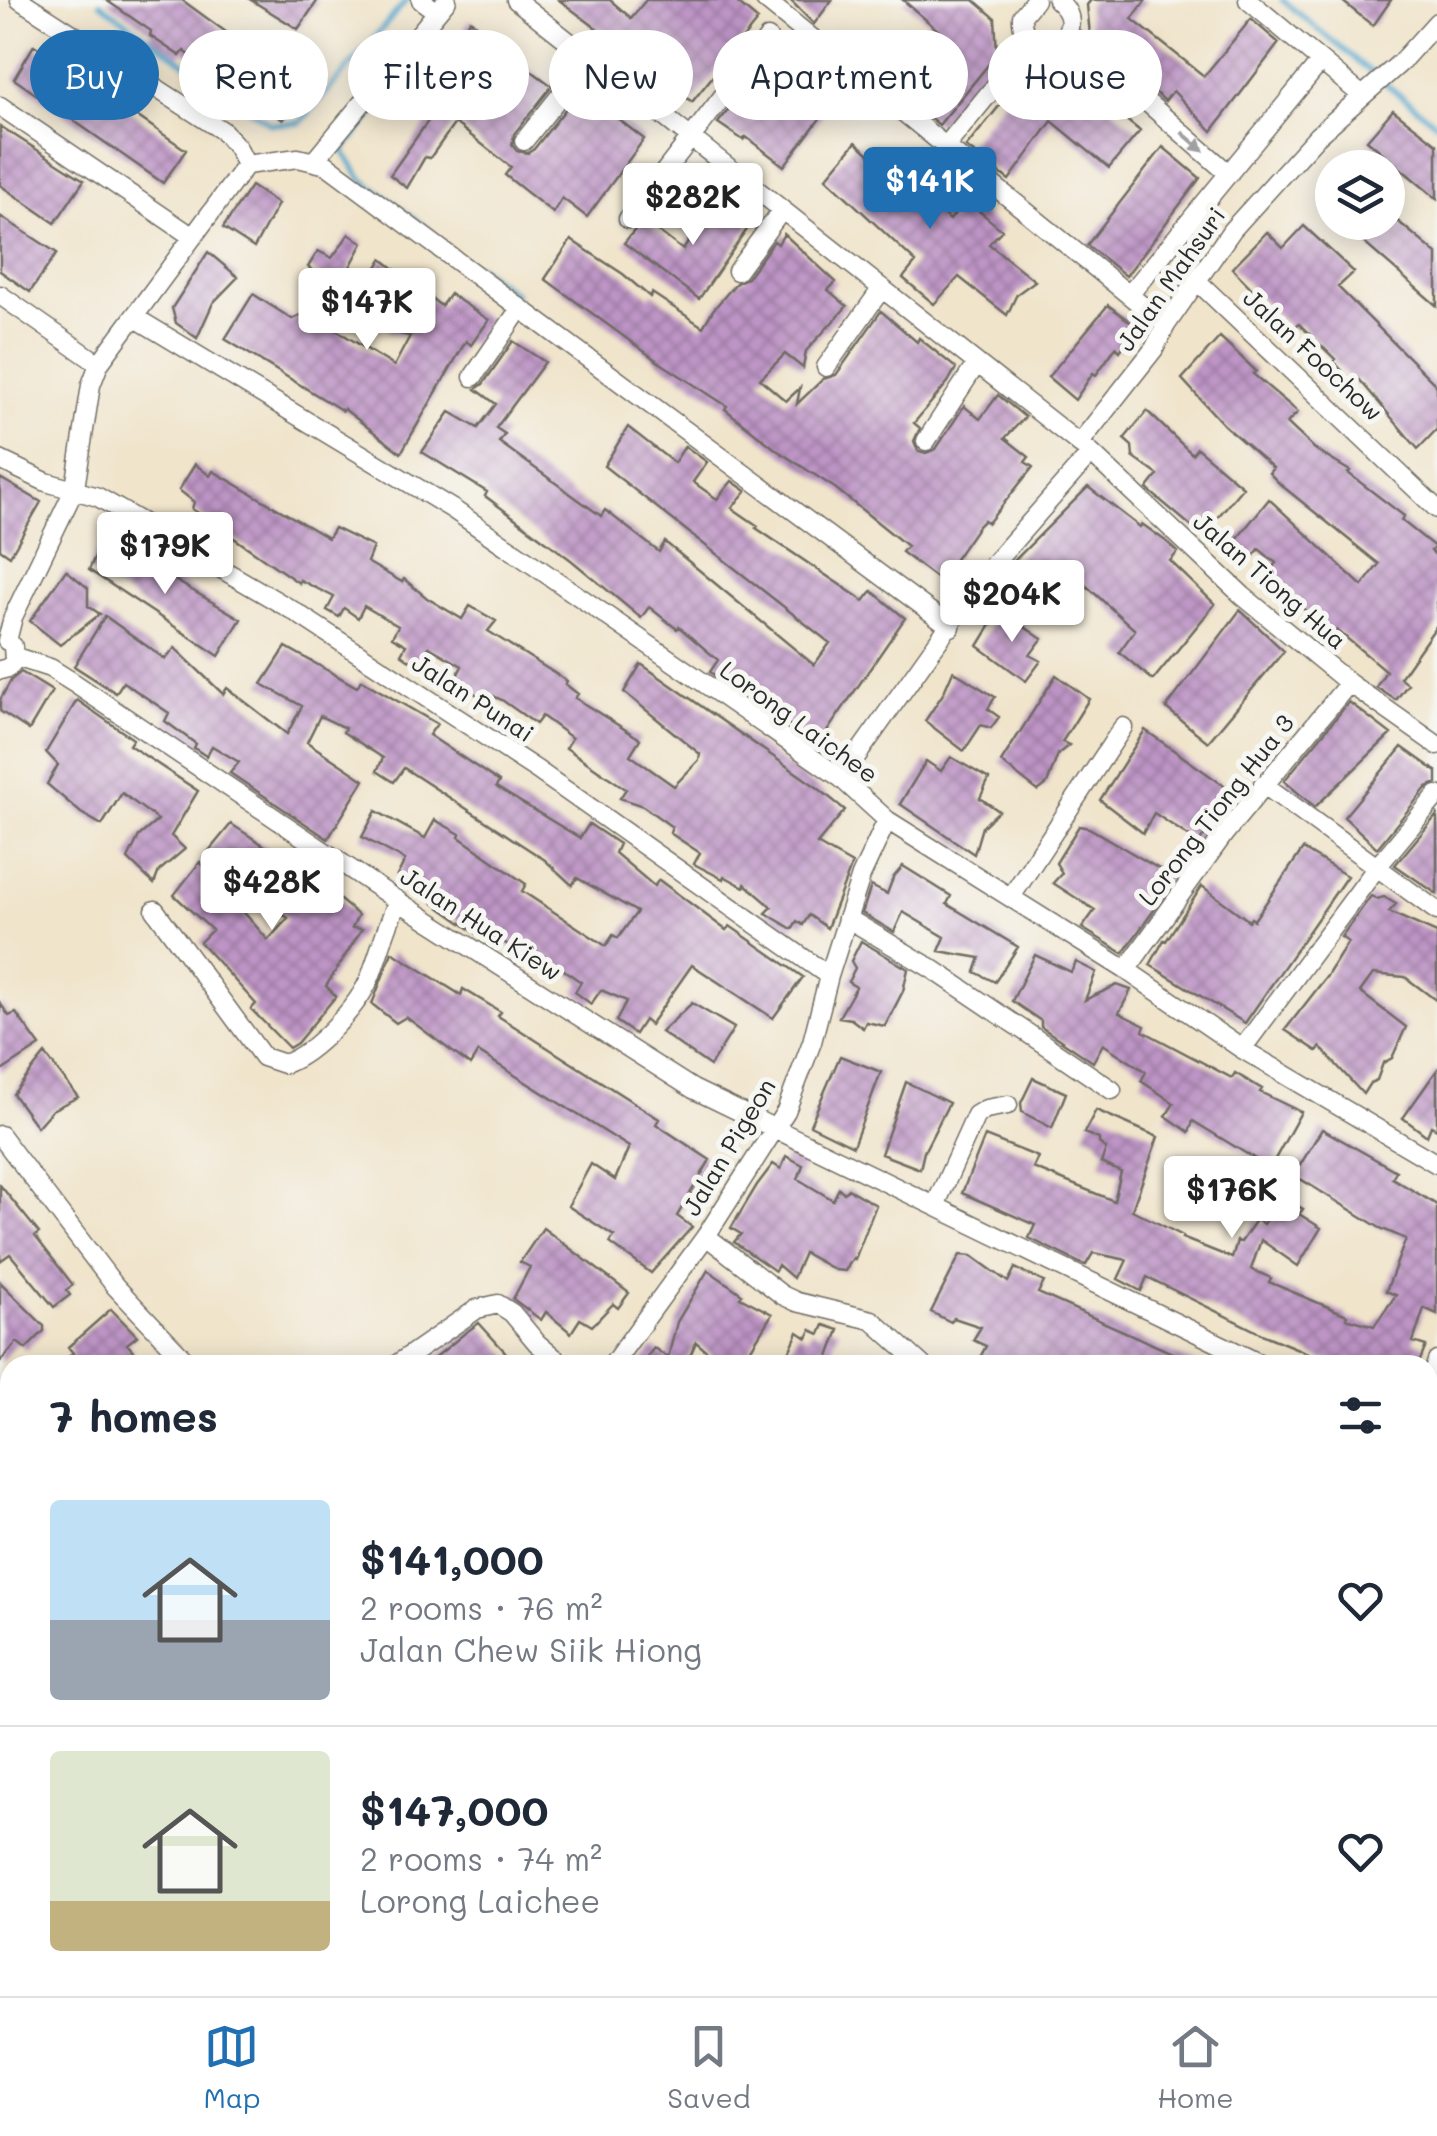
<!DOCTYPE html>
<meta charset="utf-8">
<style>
:root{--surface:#fff;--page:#f6f6f7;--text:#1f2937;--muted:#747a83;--line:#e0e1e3;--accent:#1f6fb2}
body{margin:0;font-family:Mali,sans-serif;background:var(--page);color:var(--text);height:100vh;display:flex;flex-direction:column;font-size:38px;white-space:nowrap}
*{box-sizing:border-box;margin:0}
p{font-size:32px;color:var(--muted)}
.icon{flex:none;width:55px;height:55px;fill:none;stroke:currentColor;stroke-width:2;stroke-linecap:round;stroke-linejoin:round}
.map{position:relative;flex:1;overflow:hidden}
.side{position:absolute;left:0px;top:1355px;width:1438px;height:642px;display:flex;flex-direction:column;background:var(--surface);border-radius:30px 30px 0 0;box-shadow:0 5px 25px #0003}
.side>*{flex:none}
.hud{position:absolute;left:30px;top:30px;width:1378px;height:90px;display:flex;gap:20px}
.buttons{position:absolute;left:1315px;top:150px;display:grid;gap:20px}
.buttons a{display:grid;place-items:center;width:90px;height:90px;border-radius:50%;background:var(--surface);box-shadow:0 5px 25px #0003;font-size:50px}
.price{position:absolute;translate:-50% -85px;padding:0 22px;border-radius:10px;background:#fff;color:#222;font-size:32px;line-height:65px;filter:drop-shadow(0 2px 5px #0008)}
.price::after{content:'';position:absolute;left:50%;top:60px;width:30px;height:22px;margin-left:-15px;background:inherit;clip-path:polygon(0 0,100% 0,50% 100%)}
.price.active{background:var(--accent);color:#fff}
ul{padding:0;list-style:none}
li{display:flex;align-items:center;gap:30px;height:250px;padding:0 50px}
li+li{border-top:2px solid var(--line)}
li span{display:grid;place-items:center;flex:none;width:280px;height:200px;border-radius:10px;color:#555}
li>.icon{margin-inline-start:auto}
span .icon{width:120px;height:120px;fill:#fffc;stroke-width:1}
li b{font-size:42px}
h2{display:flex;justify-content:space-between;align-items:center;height:120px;padding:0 50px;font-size:42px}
.pill{padding:0 35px;border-radius:45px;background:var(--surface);box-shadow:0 5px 25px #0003;font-size:35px;line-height:90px}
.pill.active{background:var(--accent);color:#fff}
.tabs{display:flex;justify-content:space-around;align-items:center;height:140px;border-top:2px solid var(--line);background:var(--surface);font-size:28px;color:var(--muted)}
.tabs a{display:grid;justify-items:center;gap:5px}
.tabs .active{color:var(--accent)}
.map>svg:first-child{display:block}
</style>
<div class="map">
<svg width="1437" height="1996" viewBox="0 0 1437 1996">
<defs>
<pattern id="building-cross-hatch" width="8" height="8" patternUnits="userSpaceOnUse" patternTransform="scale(2.5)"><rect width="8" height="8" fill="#be95c6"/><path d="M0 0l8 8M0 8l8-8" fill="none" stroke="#9b7aa1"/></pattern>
</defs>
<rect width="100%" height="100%" fill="#f6f6f2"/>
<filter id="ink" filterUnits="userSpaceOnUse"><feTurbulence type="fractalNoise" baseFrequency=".01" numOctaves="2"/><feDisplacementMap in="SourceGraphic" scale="20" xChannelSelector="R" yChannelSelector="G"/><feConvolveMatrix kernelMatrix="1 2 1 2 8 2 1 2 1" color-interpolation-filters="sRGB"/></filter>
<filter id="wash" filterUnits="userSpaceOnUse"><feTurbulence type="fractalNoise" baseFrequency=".0048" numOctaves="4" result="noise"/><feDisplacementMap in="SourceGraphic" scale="40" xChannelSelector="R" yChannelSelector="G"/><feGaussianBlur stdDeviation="2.25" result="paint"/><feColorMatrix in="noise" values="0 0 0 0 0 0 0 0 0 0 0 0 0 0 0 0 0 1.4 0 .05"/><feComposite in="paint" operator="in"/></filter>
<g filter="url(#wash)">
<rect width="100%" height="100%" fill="#f0e4cb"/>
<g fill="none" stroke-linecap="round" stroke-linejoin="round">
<!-- stream -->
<path stroke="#52a7ce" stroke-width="5" d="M1282,0L1377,77
M100,3L270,124L300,123L407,0
M1386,84L1437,124
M385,100L343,151L361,178L433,233
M478,266L516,294"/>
</g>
<g id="blocks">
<!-- building -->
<path fill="url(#building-cross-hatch)" d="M106,0H182L259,56L238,90L184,51L180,56L150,36L151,31Z
M251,0H318L298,29Z
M559,0H610L631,18L646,0H734L758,20L692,102L656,74L645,84L631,71L636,65L612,47L616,43Z
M790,0H832L814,24Z
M903,0H974L995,18L997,54L939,125L902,94L948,39Z
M1091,0H1146L1132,19L1204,76L1251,19L1279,43L1212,131L1173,91L1165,101L1090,35L1087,5Z
M1341,0H1391L1373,26Z
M470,20L504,46L502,49L552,86L514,134L512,145L517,151L528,153L534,149L590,78L614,93L613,115L644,139L587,217L562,198L553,213L505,175L511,167L455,123L430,158L425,157L407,188L390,175L435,111L411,93L441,54L446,59Z
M34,45L186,150L163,183L14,79Z
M779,45L837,96L784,166L746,137L743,140L718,123Z
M291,55L323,81L312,98L308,94L298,109L294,105L283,120L258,102Z
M1063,69L1140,131L1109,168L1052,121L1009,180L966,147L1026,73Z
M1393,110L1437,144V199L1367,140Z
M0,126L84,180L55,223L0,185Z
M856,142L896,179L912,160L922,169L909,185L950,220L966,200L1002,230L989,244L1035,281L1017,294L1007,315L959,277L934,304L903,278L916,262L826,178Z
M1163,147L1200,178L1126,276L1087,245Z
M251,186L278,204L254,248L223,228Z
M715,202L735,207L750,225L699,299L624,243L643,220L683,250Z
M1388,213L1437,254V306L1340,222H1388Z
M0,216L57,253L30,292L0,271Z
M1304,226L1354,272L1338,287L1437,386V429L1418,449L1358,378L1354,383L1333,361L1335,359L1299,324L1292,330L1232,268L1267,232L1283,248Z
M349,234L363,243L338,289L308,267L318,251L332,258Z
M784,234L836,282L828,290L847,306L806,351L803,368L785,354L760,379L786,401L800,388L797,404L823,379L836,375L881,311L917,342L919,338L956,368L948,382L914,423L920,428L914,441L918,451L926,453L936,449L964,406L980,419L998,395L1025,417L1005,438L1029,457L1025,462L1033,467L988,523L984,520L978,526L940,581L902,552L907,546L835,488L778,451L725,409L727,406L656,360L545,279L571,240L623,274L650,297L652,293L703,327L713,310L736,283L747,278L774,241L778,244Z
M208,252L238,277L213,303L197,338L176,323L172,308Z
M382,259L441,306L450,294L489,320L471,345L466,341L401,453L344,409L343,411L225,339L253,294L292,319L307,312L394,366L410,336L391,332L380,321L384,313L360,294Z
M1108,305L1137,327L1120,351L1116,347L1096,375L1093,373L1075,400L1048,377Z
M1220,337L1256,371L1253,374L1298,412L1287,423L1317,451L1350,471L1348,473L1404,516L1401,520L1435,547L1431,551L1437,556V625L1400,678L1408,684L1396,700L1376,687L1386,671L1337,630L1333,635L1307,613L1291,591L1277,585L1279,583L1268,573L1276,563L1259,549L1252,558L1246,553L1244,557L1232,545L1269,499L1362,586L1379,564L1281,485L1269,473L1273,468L1224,425L1182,379Z
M513,341L545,362L496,428L505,434L499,442L601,516L605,510L659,552L665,542L814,665L830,643L604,466L628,427L674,463L685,446L707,462L693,482L717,499L732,481L746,491L732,508L758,526L756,528L864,601L872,591L905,618L817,746L777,715L781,710L748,683L741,694L710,672L718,660L679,627L677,629L649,607L641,618L571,560L485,496L487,492L422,452L450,412L478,428L496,404L476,389L483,384Z
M1147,411L1192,454L1197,448L1243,487L1212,524L1205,518L1197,531L1147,489L1158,475L1133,457L1132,446L1124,439Z
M195,464L210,476L213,471L328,538L334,528L373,547L367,562L402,582L404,579L427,598L462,619L470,606L496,621L488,631L567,681L565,684L578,694L575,698L640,739L630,755L674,786L699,760L700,754L624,692L641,664L818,788L845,810L817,844L852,864L827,928L809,915L803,925L797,921L792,929L766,913L772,907L745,884L744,887L724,876L723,879L694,864L700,853L670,833L672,827L643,806L620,798L626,789L566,748L572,738L542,716L536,724L502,700L491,695L488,701L464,687L466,683L457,676L462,666L429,647L418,666L401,654L406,645L392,637L398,626L364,606L358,618L344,608L339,617L327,610L334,597L300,580L299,583L192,509L194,502L179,490Z
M0,478L41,502L10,556L0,549Z
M1088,487L1140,527L1142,524L1167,542L1178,552L1170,561L1215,604L1153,680L1119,652L1135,630L1070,571L1045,602L1009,566Z
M103,538L241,619L219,656L89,570Z
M66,570L88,588V606L100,614L60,645L30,621Z
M1000,610L1042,639L1030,655L1041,661L1026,681L978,646Z
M1240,610L1284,651L1208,742L1166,708Z
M105,616L165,659L175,648L223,694L227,688L287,734L302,706L262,684L286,647L357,687L361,680L437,724L429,735L499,782L496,787L580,838L589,824L619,844L615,853L654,886L659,880L726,930L730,926L803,977L773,1018L692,965L650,1025L644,1020L635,1034L616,1021L627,1001L601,990L591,1004L575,992L581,982L527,944L521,954L495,936L490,943L429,900L432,895L397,876L405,860L362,837L376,811L425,838L435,820L460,834L459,837L526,884L522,891L606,946L613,935L618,938L637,912L577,878L572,885L545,860L404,768L394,782L377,771L383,758L343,732L345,728L320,716L307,742L364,780L328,839L230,773L239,762L212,746L206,756L194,748L196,744L165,721L169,713L123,682L116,693L74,666Z
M953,671L995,697L988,709L999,717L991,728L981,725L964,751L925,721L943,694Z
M21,672L52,691L29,730L0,711V700L11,680Z
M1056,675L1089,699L1062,742L1069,745L1058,754L1047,784L1038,791L1001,762Z
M77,700L133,739L129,745L198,791L171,836L185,849L159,871L154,884L128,859L139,836L158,820L122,793L102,825L81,813L47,784L58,765L46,752Z
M1349,702L1391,734L1315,807L1284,781Z
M1145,730L1233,792L1199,843L1154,813L1143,833L1100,800Z
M1402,747L1437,772V783L1427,787L1377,848L1344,817Z
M951,757L989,779L980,798L999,811L982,827L974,854L900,804L926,761L941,771Z
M1437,815V894L1395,865Z
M231,824L265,846L295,870L294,872L333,894L358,915L352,928L362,929L326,986L336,996L297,1043L289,1048L251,1009L256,1004L200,942L212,930L174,895L200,862L268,940L288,918L203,858Z
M1079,826L1089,828L1173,877L1170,888L1123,953L1082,928L1095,910L1053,883L1062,873L1056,863Z
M1303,849L1347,876L1245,1023L1150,965L1164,940L1166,941L1202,886L1249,921L1251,918L1254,920Z
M903,866L951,896L947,904L1018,947L995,982L975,972L980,958L939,951L945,937L903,912L894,932L862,913L871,886L887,894L893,878Z
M1371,896L1377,899L1384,897L1396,904L1389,912L1437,933V1001L1405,977L1373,974L1360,992L1406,1027L1392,1058L1383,1063L1377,1080L1370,1083L1363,1094L1320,1047L1317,1051L1285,1030L1327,976L1348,942L1341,937Z
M861,941L908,969L903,991L885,1026L866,1022L863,1028L851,1019L839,1017L856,987L848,982L855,968L851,961Z
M392,952L461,995L463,989L501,1012L498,1016L659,1119L656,1124L710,1160L677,1216L692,1227L651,1273L610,1243L614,1236L568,1206L591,1164L615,1180L629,1147L478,1052L470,1065L406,1017L396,1023L372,1004Z
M1035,955L1071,972L1076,962L1096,972L1085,1000L1117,985L1131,990L1119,1013L1145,1026L1143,1031L1232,1078L1235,1073L1262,1089L1260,1092L1301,1112L1270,1168L1193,1121L1189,1132L1166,1116L1174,1103L1141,1081L1146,1072L1103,1044L1093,1062L1041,1027V1021L1012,1001Z
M0,1003L9,1016L16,1013L40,1046L0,1072Z
M692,1003L734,1028L710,1066L661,1032Z
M45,1054L78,1097L52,1110L37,1127L13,1094Z
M840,1056L881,1072L853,1146L810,1125Z
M1437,1070V1129L1431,1126L1427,1136L1403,1118Z
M1033,1078L1066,1093L1052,1128L1022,1112L1021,1103Z
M906,1082L949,1103L924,1152L920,1169L881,1154Z
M1096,1110L1158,1137L1132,1210L1183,1236L1182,1238L1232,1258L1237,1241L1241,1242L1256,1220L1264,1224L1280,1197L1303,1209L1299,1214L1321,1228L1298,1266L1261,1240L1251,1269L1271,1278L1269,1282L1347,1315L1346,1318L1374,1326L1396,1295L1386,1291L1406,1239L1380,1228L1294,1175L1322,1129L1396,1171L1392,1178L1437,1205V1314L1424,1308L1413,1342L1426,1346L1418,1365H1337L1264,1335L1147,1277L1141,1291L1118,1279L1127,1260L1093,1253L1086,1265L1082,1264L1029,1238L1035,1225L962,1193L985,1136L1038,1157L1033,1168L1114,1201L1121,1172L1101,1163L1106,1149L1099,1143V1139L1084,1133Z
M786,1156L803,1165L798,1179L833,1200L839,1188L844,1193L848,1189L876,1205L855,1259L853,1258L845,1271L835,1270L804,1253L793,1278L778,1265L775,1271L734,1242L741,1234L731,1228L757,1185L773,1164L781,1169Z
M0,1185L39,1233L35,1236L73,1285L66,1290L70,1295L54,1307L10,1254L0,1261Z
M543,1228L629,1293L618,1308L613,1304L592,1326L580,1319L571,1333L546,1312L541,1320L513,1299L530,1267L520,1262Z
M960,1255L972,1256L1008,1282L1015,1268L1044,1282L1038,1293L1199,1365H976L986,1346L973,1340L981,1327L954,1318L951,1322L931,1312Z
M708,1270L742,1294L740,1297L772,1314L741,1365H723L696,1342L686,1365H640L654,1348L668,1358L677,1322Z
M0,1282L44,1326V1331L26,1349L17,1342L0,1362Z
M111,1309L137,1336L127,1344L134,1352L120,1365H60L73,1353L68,1347Z
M479,1323L517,1365H426L465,1333Z
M824,1325L839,1330L826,1365H801L786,1359L798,1332L807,1338L811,1330L820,1334Z"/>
</g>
</g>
<g filter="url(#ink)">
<use href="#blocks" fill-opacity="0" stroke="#706c63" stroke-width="2.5"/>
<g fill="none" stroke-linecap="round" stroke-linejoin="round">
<!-- street casing -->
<g stroke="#706c63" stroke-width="21">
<path id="street" d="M20,0L223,131L237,147L246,165
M421,0L437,12
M516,0L1091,453L1243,596L1349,683L1437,745
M765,0L1166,325
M1035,0L1022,16C1020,71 1100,36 1057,0
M1248,0L1360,94
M1067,32L1229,174
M0,106L193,237
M524,141L590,58
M946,146L1032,41
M315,160L447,0
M628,219L768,38
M737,271L782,210
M1196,280L1437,509
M0,295L99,364
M1129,295L1321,61
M134,317L454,510L841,778L887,820L1126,970L1242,1049L1437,1164
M826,367L882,288
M473,377L519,310
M926,441L977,363
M1079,444L1154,349L1166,325L1232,230L1317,136L1400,63L1437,22
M0,460L46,482L98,497L292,610L537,770L829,976
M7,641L13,617L75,488L91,385L99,364L246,165L298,158L327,165L951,627
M16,657L50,668L74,683L398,901L693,1089L1263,1365
M0,670L8,668L14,661L13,646
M841,778L990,568L1091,453
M1263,784L1437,911
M1011,897L1123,727
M155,910L263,1057L284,1064C314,1054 360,1005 371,975C380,950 387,925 398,901
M847,918L934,970L1112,1090
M1126,970L1224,834L1349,683
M1242,1049L1377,867L1437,795
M0,1135L115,1286L190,1365
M935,1206L976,1115L986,1109L1008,1105
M706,1236L782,1295L797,1302L872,1320L922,1365
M396,1365L477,1309L498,1304L512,1313L537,1343L563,1365
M612,1365L706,1236L786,1111L812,1042L829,976L861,876L887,820
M1428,1388L1437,1361
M1428,1436L1437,1440
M0,1550L10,1564
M445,1988L453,1996
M737,1988L743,1996
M928,1988L935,1996"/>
</g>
<!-- secondary casing -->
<g stroke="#706c63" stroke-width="29">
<path id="secondary" d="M1207,1988L1216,1996"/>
</g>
<!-- primary casing -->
<g stroke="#706c63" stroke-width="31">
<path id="primary" d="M0,1794L10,1795
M0,1824L10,1825
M1428,1882H1437
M1428,1906L1437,1907"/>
</g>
<!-- street -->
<use href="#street" stroke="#fff" stroke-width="18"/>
<!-- secondary -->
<use href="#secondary" stroke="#fff" stroke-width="25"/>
<!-- primary -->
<use href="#primary" stroke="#fff" stroke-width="28"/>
</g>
<!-- one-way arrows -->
<defs><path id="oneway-solid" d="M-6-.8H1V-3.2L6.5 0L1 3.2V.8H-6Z" transform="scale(2.5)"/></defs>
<use fill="#a0a0a0" href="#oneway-solid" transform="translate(1193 142) rotate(41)"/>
</g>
<g text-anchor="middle" stroke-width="10" stroke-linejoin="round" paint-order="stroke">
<!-- street labels -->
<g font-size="25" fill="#2b2b2b" stroke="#f6f6f2">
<text transform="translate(1171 279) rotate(-55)" y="9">Jalan Mahsuri</text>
<text transform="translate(1313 355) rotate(43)" y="9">Jalan Foochow</text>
<text transform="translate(1270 581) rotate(41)" y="9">Jalan Tiong Hua</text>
<text transform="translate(473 698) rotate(33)" y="9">Jalan Punai</text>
<text transform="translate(799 722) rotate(36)" y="9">Lorong Laichee</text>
<text transform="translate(1216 810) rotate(-52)" y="9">Lorong Tiong Hua 3</text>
<text transform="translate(481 924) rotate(33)" y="9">Jalan Hua Kiew</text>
<text transform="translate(729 1147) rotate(-59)" y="9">Jalan Pigeon</text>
</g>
</g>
</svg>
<div class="buttons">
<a><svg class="icon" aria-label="layers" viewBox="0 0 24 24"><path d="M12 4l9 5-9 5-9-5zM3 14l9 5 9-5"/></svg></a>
</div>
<b class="price active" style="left:930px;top:232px">$141K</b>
<b class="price" style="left:693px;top:248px">$282K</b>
<b class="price" style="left:367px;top:353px">$147K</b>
<b class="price" style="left:165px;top:597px">$179K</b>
<b class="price" style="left:1012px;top:645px">$204K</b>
<b class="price" style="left:272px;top:933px">$428K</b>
<b class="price" style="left:1232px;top:1241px">$176K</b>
<div class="hud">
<a class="pill active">Buy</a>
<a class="pill">Rent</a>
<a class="pill">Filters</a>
<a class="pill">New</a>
<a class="pill">Apartment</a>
<a class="pill">House</a>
</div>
<section class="side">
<h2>7 homes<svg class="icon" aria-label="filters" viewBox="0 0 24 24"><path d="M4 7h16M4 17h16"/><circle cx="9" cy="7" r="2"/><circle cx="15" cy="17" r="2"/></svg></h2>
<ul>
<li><span style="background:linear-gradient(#bfe0f5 60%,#9aa5b1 0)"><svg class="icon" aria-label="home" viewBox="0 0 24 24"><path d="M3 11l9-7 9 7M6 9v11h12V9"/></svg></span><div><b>$141,000</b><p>2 rooms · 76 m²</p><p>Jalan Chew Siik Hiong</p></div><svg class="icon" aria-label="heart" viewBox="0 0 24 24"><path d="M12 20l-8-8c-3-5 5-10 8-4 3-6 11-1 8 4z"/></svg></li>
<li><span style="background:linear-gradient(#dfe7d0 75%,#c2b280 0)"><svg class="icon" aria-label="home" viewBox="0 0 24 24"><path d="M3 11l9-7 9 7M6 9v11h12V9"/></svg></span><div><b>$147,000</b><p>2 rooms · 74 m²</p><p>Lorong Laichee</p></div><svg class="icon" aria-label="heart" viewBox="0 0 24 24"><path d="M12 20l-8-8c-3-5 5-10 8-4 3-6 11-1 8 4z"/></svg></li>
</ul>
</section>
</div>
<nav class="tabs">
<a class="active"><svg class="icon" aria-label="map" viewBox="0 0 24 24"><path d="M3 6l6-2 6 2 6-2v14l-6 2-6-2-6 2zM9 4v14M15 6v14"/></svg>Map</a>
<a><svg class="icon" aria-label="saved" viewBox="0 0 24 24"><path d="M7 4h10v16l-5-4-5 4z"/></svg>Saved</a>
<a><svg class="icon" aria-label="home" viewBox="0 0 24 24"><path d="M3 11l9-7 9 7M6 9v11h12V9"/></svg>Home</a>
</nav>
